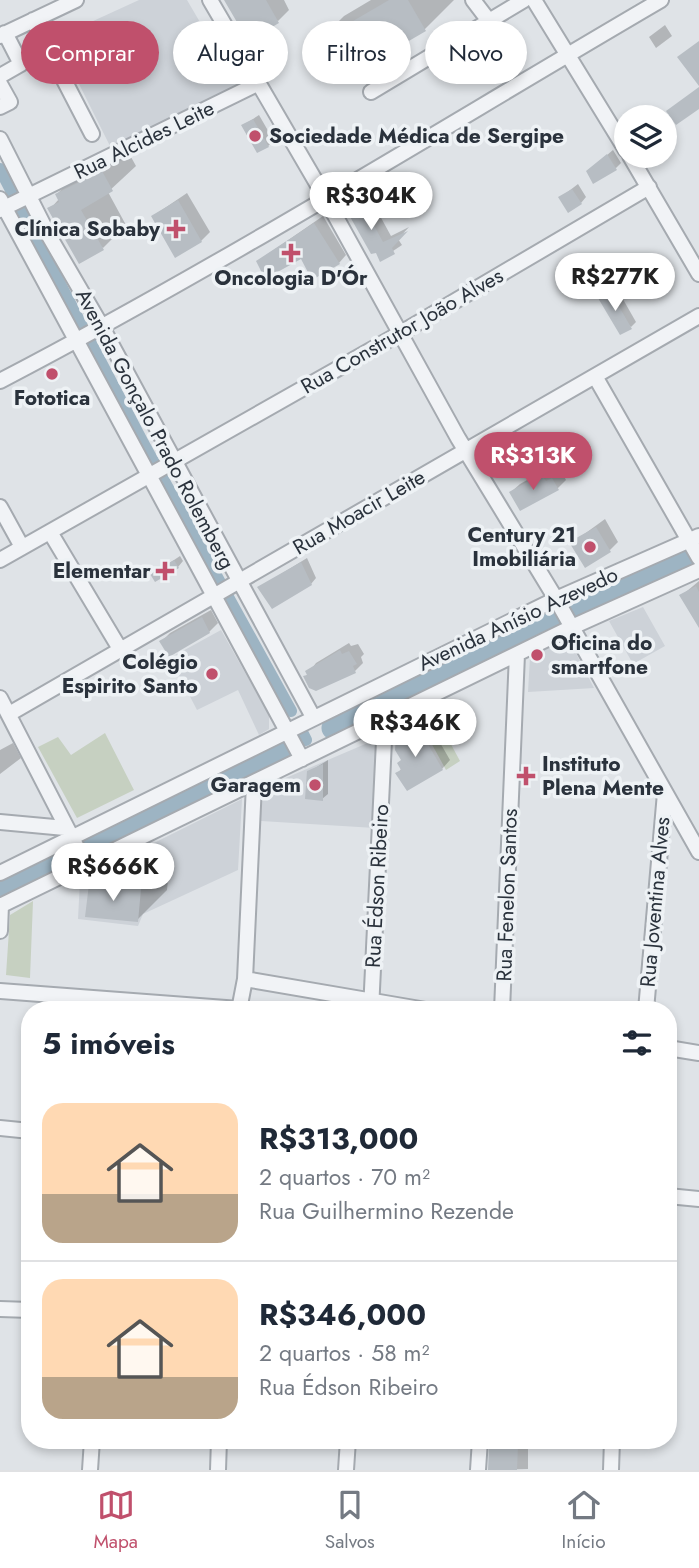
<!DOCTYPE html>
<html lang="pt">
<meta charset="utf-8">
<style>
:root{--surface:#fff;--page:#f2f2f3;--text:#1f2937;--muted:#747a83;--line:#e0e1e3;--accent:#c0506c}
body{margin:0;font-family:Jost,sans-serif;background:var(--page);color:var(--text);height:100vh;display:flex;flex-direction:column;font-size:26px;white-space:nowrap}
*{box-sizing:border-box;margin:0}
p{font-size:23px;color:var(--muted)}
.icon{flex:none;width:38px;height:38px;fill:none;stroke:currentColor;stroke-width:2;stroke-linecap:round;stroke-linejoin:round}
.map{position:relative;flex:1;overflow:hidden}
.sheet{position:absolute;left:21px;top:1001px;width:656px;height:448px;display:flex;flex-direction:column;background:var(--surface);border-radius:28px;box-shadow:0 4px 10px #0003}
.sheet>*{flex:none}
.banner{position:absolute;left:21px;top:21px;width:658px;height:63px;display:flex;gap:14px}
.controls{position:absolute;left:614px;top:105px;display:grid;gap:14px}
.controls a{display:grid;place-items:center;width:63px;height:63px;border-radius:50%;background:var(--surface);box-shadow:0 4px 10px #0003;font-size:35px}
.price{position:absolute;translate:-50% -60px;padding:0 16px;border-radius:24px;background:#fff;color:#222;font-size:23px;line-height:46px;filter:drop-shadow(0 2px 4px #0008)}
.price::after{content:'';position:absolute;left:50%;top:42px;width:21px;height:16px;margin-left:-10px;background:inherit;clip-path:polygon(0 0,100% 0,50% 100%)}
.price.on{background:var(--accent);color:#fff}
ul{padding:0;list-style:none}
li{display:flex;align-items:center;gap:21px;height:175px;padding:0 21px}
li+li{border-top:2px solid var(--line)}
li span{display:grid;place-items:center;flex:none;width:196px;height:140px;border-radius:21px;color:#555}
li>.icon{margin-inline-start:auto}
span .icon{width:84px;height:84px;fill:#fffc;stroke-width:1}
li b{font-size:30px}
h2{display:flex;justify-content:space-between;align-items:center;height:84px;padding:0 21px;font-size:30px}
.chip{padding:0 24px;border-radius:32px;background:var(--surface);box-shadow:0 4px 10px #0003;font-size:24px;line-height:63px}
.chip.on{background:var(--accent);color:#fff}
.dock{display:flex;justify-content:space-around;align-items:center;height:98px;border-top:2px solid var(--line);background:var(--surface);font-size:19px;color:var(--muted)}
.dock a{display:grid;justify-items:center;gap:4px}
.dock .on{color:var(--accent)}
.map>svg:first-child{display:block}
</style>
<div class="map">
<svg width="699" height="1470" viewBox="0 0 699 1470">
<rect width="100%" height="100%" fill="#dfe3e7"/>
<!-- built -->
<path fill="#cdd2d8" d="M139,0H187L238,87L112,150L56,38Z
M643,607L665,646L633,664L609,621Z
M221,630L269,715V729L259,735L238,690L197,710L170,658Z
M567,636L594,688L528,692L530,657Z
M377,739L375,828L261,821L260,789Z
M242,799L238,870L143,914L138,926L78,919L80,880Z"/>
<!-- green -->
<path fill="#c6d0c1" d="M433,711L460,761L446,770L418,719Z
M105,733L134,790L77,818L38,747L58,737L71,755Z
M33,901L30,978L6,975L10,915Z"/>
<!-- shadow -->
<path fill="#0003" d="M226,0H284L289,10L278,21Z
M371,0H454L425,29L336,82L315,45L344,16Z
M665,25L672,36L656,48L649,37Z
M259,115L274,141L268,146L244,125Z
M126,148L136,166L108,192L126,225L103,248L50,209L59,199L57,194L80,171Z
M613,150L621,163L616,168L595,165Z
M578,184L586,197L581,203L561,197Z
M367,192L391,236L409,227L398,239L402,245L381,259L346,207Z
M187,193L210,232L201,241L153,216Z
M323,216L346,255L339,263L301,257L258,261Z
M616,287L636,322L631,327L600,298Z
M550,467L555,474L561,470L566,480L558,488L511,492L520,484Z
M605,519L618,542L610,550L572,543Z
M180,556L183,561L178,567L153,574Z
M307,558L316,578L311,584L260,587Z
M699,581V625L681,596Z
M211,610L218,623L209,632L162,641L170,633Z
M349,643L351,646L358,644L364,654L361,657L363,663L355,671L306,676L316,663Z
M427,720L450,760L442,769L397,774L402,768L403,760L398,737L407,728Z
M13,743L21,758L0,774V750Z
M328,760V794L322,799L309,772Z
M120,855L170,859L167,890L137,920L91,884Z
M497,1440H528V1469L489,1470L491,1447Z"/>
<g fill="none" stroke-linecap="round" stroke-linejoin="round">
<!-- canal -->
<path stroke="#9db4c3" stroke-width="12" d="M0,169L143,443L291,711
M302,732L306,740"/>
<!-- river -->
<path stroke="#9db4c3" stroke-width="23" d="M333,728L495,646L699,553
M0,890L283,751"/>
</g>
<!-- building -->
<path fill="#b7bdc3" d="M224,0H266L279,23L248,41Z
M389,0H408L426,31L335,84L312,45Z
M699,41V86L677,57Z
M699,87V109L676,125L666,111Z
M253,119L269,147L257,153L241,125Z
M607,154L617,170L593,184L586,171Z
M102,171L113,191L81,210L104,250L79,264L47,208L59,202L55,194Z
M572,189L582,204L568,213L558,197Z
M359,198L383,242L408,231L392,248L395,254L380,262L376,253L371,254L344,206Z
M178,200L202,242L175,258L151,216Z
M314,223L340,264L312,280L301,259L265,279L256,261Z
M610,291L632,329L620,335L598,298Z
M541,474L546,481L552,478L559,490L520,511L509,492Z
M596,527L611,552L585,568L569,542Z
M174,560L179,568L155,582L150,574Z
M301,562L312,585L272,609L257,587Z
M696,586L699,592V628L679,595Z
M202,617L210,633L169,657L159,641Z
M340,650L342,654L349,651L357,664L353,666L356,673L316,691L309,688L303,676L307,675L305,671Z
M418,727L443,770L407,791L395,773L401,770L397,763L401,760L395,750L396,736Z
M323,764V801L305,799L307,771Z
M89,884L141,889L138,922L85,917Z
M489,1446H518L517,1470H488Z"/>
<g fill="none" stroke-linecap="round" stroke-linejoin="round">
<!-- minor casing -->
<g stroke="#a5aab0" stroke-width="18">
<path id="minor" d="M210,0L326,199L458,438L556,599L699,852
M473,0L489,21
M534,0L626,150
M33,20L92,134
M0,36L76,0
M0,76L21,64L5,33
M0,84L10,102L0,107
M371,92L524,0
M0,139L49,236L102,327L313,717
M630,156L699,274
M0,199L302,759
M0,210L259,83
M596,378L699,558
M0,381C226,263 442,128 661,0
M0,507L22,547
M50,532L120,649
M0,560L399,334L649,187
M0,698L85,863
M9,714L699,316
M0,822L65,828
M0,873L556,599L699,536
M0,906L572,627L699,570
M0,931L1,905
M245,979L426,1010
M0,991L239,1009
M239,1010L245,979L254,784
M371,1010L385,720
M502,1010L517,654
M646,1010L665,793
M668,1048L699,1053
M0,1128L30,1131
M668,1196L699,1199
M0,1309L30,1310
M90,1470L92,1440
M218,1470L219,1440
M346,1470L348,1440
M478,1470L480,1440
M611,1470L612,1440"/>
</g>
<!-- minor -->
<use href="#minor" stroke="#f1f3f6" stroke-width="14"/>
</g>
<!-- markers -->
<g fill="#c0506c" stroke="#eef2f5" stroke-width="2.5">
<circle cx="255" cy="136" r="7"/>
<path d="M172.5 218.5h7v7h7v7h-7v7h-7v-7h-7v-7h7z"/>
<path d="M287.5 242.5h7v7h7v7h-7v7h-7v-7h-7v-7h7z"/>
<circle cx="52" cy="374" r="7"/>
<circle cx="590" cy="547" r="7"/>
<path d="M161.5 560.5h7v7h7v7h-7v7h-7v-7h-7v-7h7z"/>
<circle cx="537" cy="655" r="7"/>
<circle cx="212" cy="674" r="7"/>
<path d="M522.5 765.5h7v7h7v7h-7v7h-7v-7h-7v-7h7z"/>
<circle cx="315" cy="785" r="7"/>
</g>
<g text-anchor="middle" stroke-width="7" stroke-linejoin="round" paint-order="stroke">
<!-- poi labels -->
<g font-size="21" font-weight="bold" fill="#2a323c" stroke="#eef2f5" text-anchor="end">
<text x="269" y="143" text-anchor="start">Sociedade Médica de Sergipe</text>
<text x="160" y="236">Clínica Sobaby</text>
<text x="291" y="285" text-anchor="middle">Oncologia D'Ór</text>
<text x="52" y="405" text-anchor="middle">Fototica</text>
<text x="576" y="542">Century 21<tspan x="576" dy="24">Imobiliária</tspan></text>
<text x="151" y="578">Elementar</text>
<text x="551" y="650" text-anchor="start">Oficina do<tspan x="551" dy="24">smartfone</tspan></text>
<text x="198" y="669">Colégio<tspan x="198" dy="24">Espirito Santo</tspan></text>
<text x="542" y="771" text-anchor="start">Instituto<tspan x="542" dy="24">Plena Mente</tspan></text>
<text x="301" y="792">Garagem</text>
</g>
<!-- street labels -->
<g font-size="21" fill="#2a323c" stroke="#eef2f5">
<text transform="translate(144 140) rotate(-26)" y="7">Rua Alcides Leite</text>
<text transform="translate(402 331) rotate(-30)" y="7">Rua Construtor João Alves</text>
<text transform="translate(155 429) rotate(62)" y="7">Avenida Gonçalo Prado Rolemberg</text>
<text transform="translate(359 512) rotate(-30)" y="7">Rua Moacir Leite</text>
<text transform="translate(518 619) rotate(-25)" y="7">Avenida Anísio Azevedo</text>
<text transform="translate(377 886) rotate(-87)" y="7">Rua Édson Ribeiro</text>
<text transform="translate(507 895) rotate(-88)" y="7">Rua Fenelon Santos</text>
<text transform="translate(655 902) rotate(-85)" y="7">Rua Joventina Alves</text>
</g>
</g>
</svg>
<div class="controls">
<a><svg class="icon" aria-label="layers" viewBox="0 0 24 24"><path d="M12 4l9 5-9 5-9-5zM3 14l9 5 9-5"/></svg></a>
</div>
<b class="price" style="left:371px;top:232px">R$304K</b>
<b class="price" style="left:615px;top:313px">R$277K</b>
<b class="price on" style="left:533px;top:492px">R$313K</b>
<b class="price" style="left:415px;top:759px">R$346K</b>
<b class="price" style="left:113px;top:903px">R$666K</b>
<div class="banner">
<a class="chip on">Comprar</a>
<a class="chip">Alugar</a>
<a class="chip">Filtros</a>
<a class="chip">Novo</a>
</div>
<section class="sheet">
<h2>5 imóveis<svg class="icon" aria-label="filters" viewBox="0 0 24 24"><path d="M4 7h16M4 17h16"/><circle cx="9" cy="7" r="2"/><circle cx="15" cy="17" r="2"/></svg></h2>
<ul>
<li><span style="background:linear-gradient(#ffd9b3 65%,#b9a48a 0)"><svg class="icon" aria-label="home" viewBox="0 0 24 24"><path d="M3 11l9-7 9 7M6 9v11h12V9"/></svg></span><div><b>R$313,000</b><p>2 quartos · 70 m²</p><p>Rua Guilhermino Rezende</p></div></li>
<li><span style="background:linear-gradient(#ffd9b3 70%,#b9a48a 0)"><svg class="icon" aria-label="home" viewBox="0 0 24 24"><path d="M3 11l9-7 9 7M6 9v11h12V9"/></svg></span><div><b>R$346,000</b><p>2 quartos · 58 m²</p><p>Rua Édson Ribeiro</p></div></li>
</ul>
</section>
</div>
<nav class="dock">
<a class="on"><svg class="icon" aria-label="map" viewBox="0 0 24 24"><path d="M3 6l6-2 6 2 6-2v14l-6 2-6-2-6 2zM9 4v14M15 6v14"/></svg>Mapa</a>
<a><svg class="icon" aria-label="saved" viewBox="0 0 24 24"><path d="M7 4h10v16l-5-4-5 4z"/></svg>Salvos</a>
<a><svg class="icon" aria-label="home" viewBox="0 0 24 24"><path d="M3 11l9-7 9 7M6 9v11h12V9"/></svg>Início</a>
</nav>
